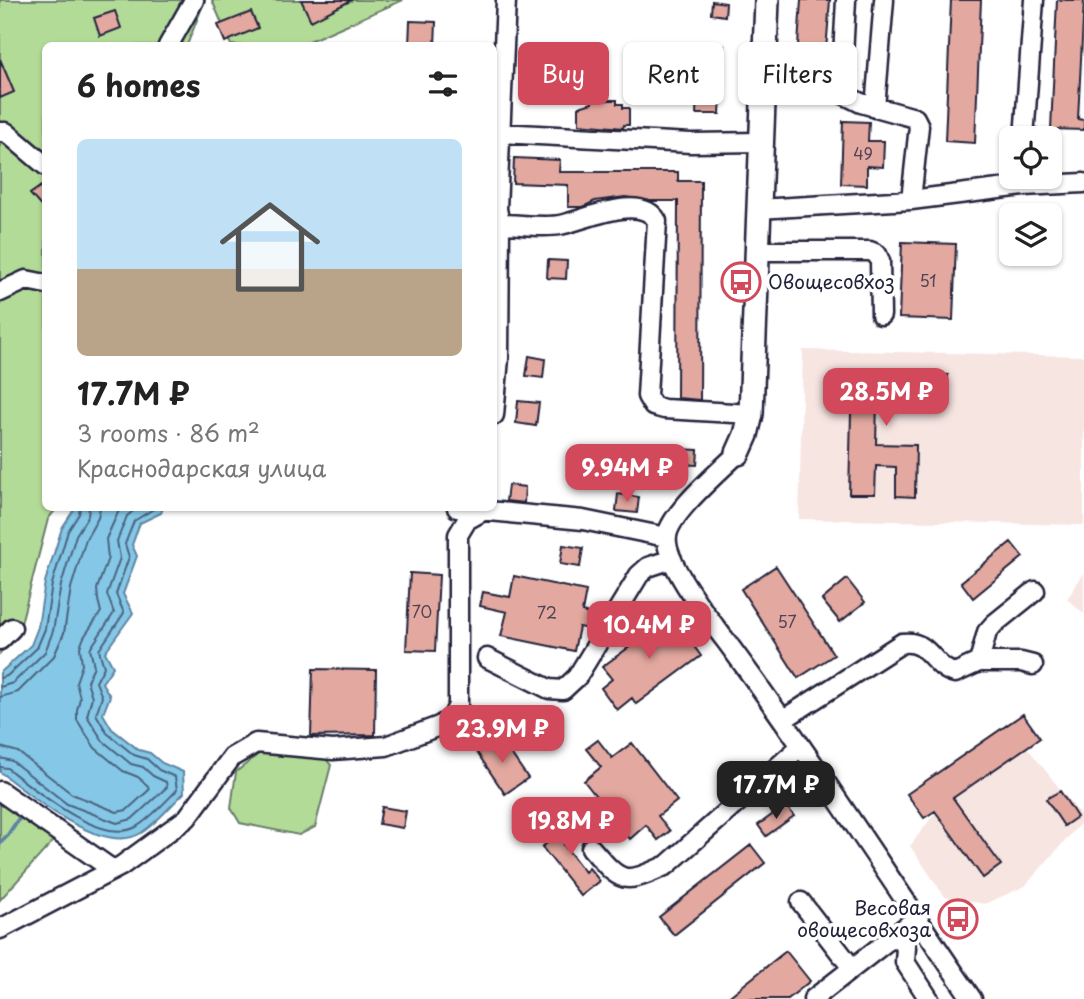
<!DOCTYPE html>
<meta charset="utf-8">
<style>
:root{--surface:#fff;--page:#f6f6f6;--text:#222;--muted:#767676;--accent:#d1495b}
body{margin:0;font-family:"Playpen Sans",sans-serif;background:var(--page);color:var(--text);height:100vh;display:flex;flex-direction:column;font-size:26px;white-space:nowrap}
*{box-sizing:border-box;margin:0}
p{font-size:23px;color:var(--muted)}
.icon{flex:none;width:38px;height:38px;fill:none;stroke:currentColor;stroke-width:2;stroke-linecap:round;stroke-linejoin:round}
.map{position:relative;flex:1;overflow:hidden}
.side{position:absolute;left:42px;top:42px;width:455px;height:469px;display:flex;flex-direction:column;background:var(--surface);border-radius:10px;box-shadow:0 2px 5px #0004}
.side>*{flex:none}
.hud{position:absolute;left:518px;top:42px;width:460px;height:63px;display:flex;gap:14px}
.controls{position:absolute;left:999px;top:126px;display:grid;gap:14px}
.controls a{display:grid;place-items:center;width:63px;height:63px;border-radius:10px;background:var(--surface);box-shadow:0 2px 5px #0004;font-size:35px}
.price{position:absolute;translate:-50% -60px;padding:0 16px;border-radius:14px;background:var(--accent);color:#fff;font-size:23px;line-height:46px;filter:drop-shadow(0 2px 4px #0008)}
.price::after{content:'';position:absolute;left:50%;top:42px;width:21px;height:16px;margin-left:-10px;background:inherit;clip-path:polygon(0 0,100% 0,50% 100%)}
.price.selected{background:#222;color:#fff}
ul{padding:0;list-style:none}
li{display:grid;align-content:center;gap:14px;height:371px;padding:0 35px}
li span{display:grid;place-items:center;height:217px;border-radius:10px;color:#555}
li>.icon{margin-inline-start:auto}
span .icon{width:126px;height:126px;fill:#fffc;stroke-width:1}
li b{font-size:30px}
h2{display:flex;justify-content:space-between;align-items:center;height:84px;padding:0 35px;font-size:30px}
.tag{padding:0 24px;border-radius:10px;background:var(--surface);box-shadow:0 2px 5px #0004;font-size:24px;line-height:63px}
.tag.selected{background:var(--accent);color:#fff}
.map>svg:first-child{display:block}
</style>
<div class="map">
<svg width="1084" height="999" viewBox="0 0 1084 999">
<rect width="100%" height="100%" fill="#fff"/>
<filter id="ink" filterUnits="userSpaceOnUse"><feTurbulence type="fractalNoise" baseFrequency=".0143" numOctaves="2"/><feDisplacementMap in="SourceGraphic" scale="14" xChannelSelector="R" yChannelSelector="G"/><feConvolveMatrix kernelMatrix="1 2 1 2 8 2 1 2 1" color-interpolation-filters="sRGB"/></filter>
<g filter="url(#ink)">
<!-- built -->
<path fill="#f7e5e2" d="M803,350L1084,356V525L799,519Z
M1084,573V614L1067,599Z
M1014,731L1084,819L1025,886L985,904L945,897L910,846L979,755Z"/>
<!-- green -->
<path fill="#b3db98" stroke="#6a7e6a" stroke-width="2" d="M0,0H205L187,45L46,46V508H57L48,519L19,631L0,653Z
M212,0H403L298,46L231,45Z
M260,753L324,757L331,765L315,827L299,835L240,823L231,808L236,772Z
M0,783L64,829L0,900Z"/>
<!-- water -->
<path fill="#85c7e6" stroke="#5d85a2" stroke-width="2" d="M75,508H163L161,513L140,523L132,545L137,556L123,594L133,613L105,652L113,667L102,683L110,696L103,714L112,729L139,750L150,753L162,763L183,772L184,793C171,805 157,823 141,833C102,857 30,795 0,772V673L31,645L38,627L45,582L62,528Z"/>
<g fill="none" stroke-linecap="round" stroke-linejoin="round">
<!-- shore -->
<path stroke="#4a647f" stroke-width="2" d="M0,678L7,676L37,648L45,629L52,584L68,531L79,514L80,508
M0,687L13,683L45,652L53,631L61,585L76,535L88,516L89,508
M0,697L18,692L54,656L64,633L71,588L86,539L98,518L100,508
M0,747L18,752L72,794L117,812L127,810L149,790L148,786L138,777L123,771L95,748L77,720V710L80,698L76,682L82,665L80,647L84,637L101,612L98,600L97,589L108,558L106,539L120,508
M0,758L12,761L67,804L117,823L132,819L167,787L166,782L153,776L143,767L131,764L103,741L87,716L92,697L87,681L94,666L90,649L114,613L107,594L120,558L117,541L127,516L137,508
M0,767L7,768C34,789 101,846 136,827C149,820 166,801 177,790L175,777L159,770L147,759L134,755L107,733L96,714L102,697L96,682L104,667L99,650L124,613L116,594L129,557L125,544L134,521L155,508"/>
<!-- stream -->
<path stroke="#5d85a2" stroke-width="4.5" d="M0,843L8,835L22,814"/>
</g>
<!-- building -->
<path fill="#e3a9a0" stroke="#22223b" stroke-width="2" d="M301,0H352L311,21Z
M801,0H830L824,76L796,75Z
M951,0H981L975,143L945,141Z
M1057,0H1084L1078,119L1084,120V130L1051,129Z
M712,1L726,3L725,16L711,14Z
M115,11L121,28L100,36L94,18Z
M251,12L258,28L225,42L218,25Z
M410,21L436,22L435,46H409Z
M708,45L724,46L723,65L707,64Z
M0,59L14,92L0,98Z
M697,94L721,95L720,114H696Z
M592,100H617V104H623V108H629V125H624L623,128L579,124V107L592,103Z
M843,121L869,122L868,141H884L883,167L867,166V185L841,184Z
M514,158L560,160L559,172H678V181H701L700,400L677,398L678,201H650L625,197L595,201L583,207H568V185L513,183Z
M41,186L46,192V212L30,194Z
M902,242L956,244L953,320L899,318Z
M548,260L567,261L566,279L547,278Z
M529,356L545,359L543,378L526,376Z
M852,373L948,375L947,401L877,400L876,444L916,445L915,497L896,496V467L876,466L875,494H849Z
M518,401L539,403L536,426L516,423Z
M678,449L698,450L697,465L677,464Z
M508,485L525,487L524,503L506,501Z
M618,494L639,497L637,513L616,511Z
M1011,542L1023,557L973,598L961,582Z
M563,545L583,548L580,567L560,564Z
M776,566L834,655L798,678L741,589Z
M410,573L439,575L435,651L406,650Z
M514,576L586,591L582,612L592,615L589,629L579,627L574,651L501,636L507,612L480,606L483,592L510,597Z
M847,579L865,602L840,622L822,600Z
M661,613L666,620L672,616L701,656L636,704L632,698L617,710L601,688L612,679L602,667L632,645L627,638Z
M313,669L376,670L375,735L311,736Z
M1023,714L1040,738L953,798L1001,865L983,878L935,811L924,818L907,794Z
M499,736L528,778L505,794L476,751Z
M598,740L612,758L632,743L677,801L658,816L670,831L658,840L646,825L630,839L584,781L601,767L586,749Z
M1060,791L1077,817L1064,826L1046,799Z
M786,805L794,816L766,836L758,825Z
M382,807L406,811L403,828L379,824Z
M584,814L592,824L564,845L585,872L589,868L600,881L581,896L542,847Z
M751,845L765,863L674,935L659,917Z
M786,951L810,981L788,999H726Z"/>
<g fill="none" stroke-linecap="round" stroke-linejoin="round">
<!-- minor casing -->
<g stroke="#22223b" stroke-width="23">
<path id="minor" d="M168,46L194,0
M763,86L841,93L846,0
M841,93L861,103L915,118L919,126L911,200
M875,108L884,0
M0,132H6L46,166
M499,133L691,143L760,142
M1024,138L1034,0
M758,209L911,200L1023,186L1084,183
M500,224C519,224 542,228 560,225C583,221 641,192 657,221L647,396L653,406L664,409L751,414
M757,251H870L877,254L880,261L881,315
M0,292L26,280L46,284
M494,415L499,358L500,224L497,209L506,0
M738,453C720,471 670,513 667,536C663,562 710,620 726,641C812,757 890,880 972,999
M457,508L583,520L666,537
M0,640L12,628
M487,658L549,689L563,690L577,677L639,575L648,567L672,559
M979,662L987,632L994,624L1035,591
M784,719L902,643C930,639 932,668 955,673L979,662H1021L1033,665
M0,791L113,870
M793,795L824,779
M591,848C622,884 623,885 667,865L801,746
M801,902L852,968
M0,929L121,866L187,818L232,757L256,743L333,750L386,746L439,726L452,718L458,705V535L467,520L485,510
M896,934L906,947L905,962L929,999
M813,999L917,918"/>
</g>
<!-- major casing -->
<g stroke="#22223b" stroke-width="28">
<path id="major" d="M738,453L746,435L751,414L767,0"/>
</g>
<!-- minor -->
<use href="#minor" stroke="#fff" stroke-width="18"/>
<!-- major -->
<use href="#major" stroke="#fff" stroke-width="23"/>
</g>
</g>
<!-- icons -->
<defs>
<g id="bus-ring" transform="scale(2.0125)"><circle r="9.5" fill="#fff" stroke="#d1495b" stroke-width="1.5"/><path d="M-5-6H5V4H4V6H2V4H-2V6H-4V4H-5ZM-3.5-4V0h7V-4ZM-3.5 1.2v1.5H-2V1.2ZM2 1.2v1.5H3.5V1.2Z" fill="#d1495b"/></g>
</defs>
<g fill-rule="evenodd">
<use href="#bus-ring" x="741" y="282"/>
<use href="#bus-ring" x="958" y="919"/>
</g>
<g text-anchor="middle" stroke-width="7" stroke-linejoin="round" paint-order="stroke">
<!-- number labels -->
<g font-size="16" fill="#524454">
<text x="863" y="160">49</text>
<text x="928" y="287">51</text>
<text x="422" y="618">70</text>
<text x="547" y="619">72</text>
<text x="787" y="628">57</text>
</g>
<!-- poi labels -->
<g font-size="19" fill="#22223b" stroke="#fff" text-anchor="start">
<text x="768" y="289">Овощесовхоз</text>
<text x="931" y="915" text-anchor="end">Весовая<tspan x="931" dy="22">овощесовхоза</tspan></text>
</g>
</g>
</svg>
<div class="controls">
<a><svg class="icon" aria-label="locate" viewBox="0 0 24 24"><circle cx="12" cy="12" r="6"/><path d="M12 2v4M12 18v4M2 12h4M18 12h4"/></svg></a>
<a><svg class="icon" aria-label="layers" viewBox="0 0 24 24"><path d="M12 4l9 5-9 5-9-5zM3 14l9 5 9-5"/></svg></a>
</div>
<b class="price" style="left:886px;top:428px">28.5M ₽</b>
<b class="price" style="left:627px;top:504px">9.94M ₽</b>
<b class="price" style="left:649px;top:661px">10.4M ₽</b>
<b class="price" style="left:502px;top:765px">23.9M ₽</b>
<b class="price selected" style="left:776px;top:821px">17.7M ₽</b>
<b class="price" style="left:571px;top:857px">19.8M ₽</b>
<div class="hud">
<a class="tag selected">Buy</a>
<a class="tag">Rent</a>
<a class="tag">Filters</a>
</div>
<section class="side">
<h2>6 homes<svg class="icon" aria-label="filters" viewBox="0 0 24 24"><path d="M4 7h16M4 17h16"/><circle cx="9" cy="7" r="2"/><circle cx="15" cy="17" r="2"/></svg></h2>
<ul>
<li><span style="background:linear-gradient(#bfe0f5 60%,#b9a48a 0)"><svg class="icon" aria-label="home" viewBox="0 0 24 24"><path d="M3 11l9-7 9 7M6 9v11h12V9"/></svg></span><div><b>17.7M ₽</b><p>3 rooms · 86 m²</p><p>Краснодарская улица</p></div></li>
</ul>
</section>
</div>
